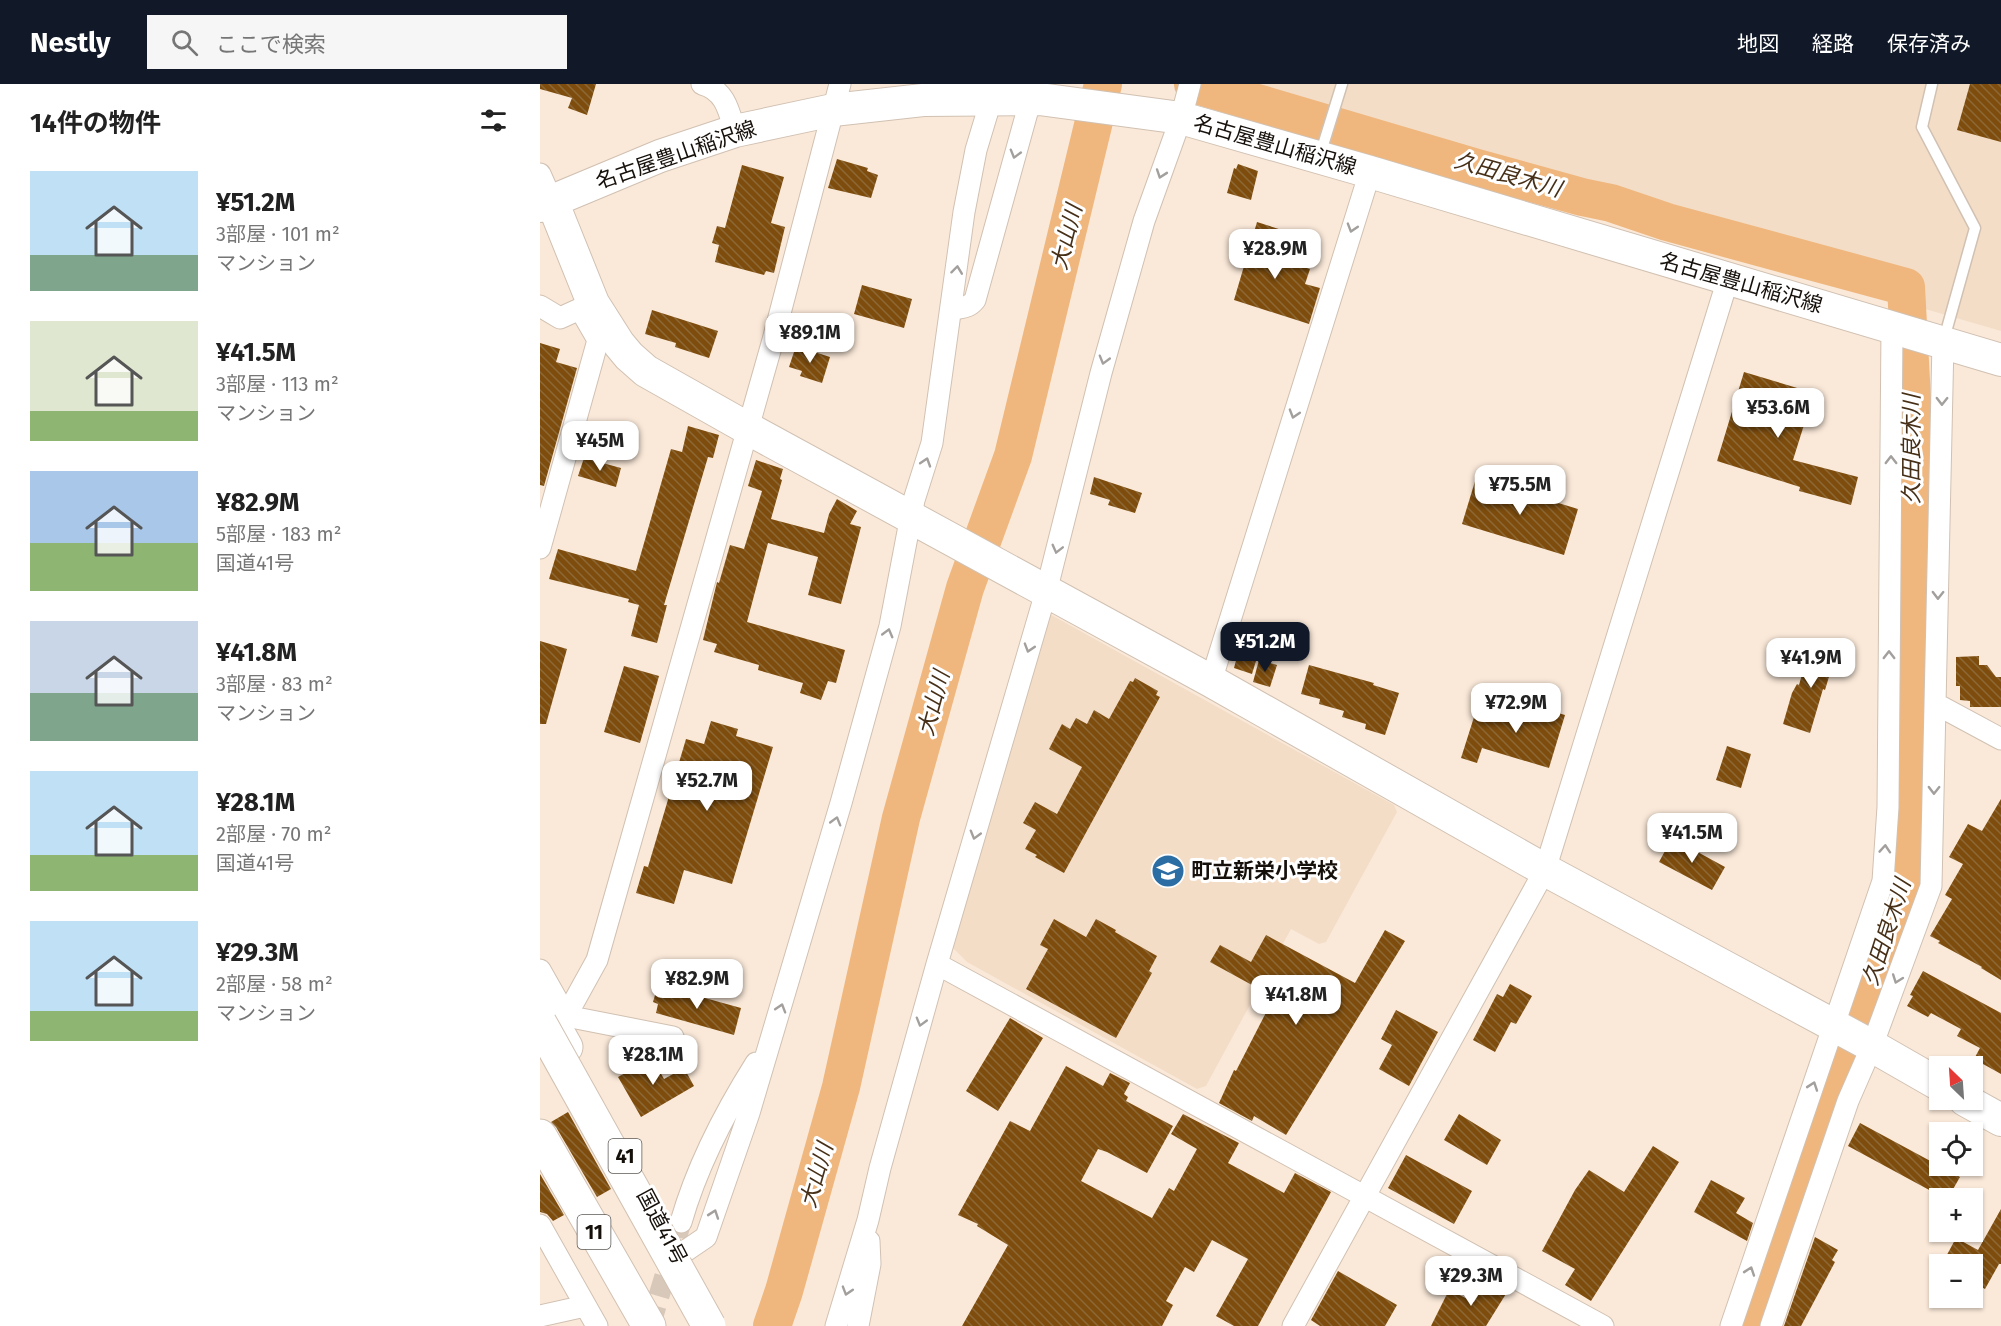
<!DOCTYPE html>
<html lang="ja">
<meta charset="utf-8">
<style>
:root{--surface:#fff;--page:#f6f6f6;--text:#222;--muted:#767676;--accent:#111827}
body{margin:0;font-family:"Fira Sans","Noto Sans JP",sans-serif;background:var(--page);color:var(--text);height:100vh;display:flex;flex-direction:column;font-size:22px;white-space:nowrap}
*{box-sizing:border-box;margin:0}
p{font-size:20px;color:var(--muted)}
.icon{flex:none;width:33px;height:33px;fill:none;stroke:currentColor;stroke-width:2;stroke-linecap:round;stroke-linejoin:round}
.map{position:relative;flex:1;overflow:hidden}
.details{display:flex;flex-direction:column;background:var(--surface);width:540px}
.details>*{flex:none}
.needle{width:39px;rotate:335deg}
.tools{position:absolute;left:1389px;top:972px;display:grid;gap:12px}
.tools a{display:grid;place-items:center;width:54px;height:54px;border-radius:0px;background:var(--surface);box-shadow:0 2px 4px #0004;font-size:30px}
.price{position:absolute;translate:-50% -51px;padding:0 14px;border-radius:12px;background:#fff;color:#222;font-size:20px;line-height:39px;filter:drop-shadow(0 2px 3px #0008)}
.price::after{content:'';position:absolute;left:50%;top:36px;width:18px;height:14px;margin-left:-9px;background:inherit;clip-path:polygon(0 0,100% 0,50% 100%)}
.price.on{background:var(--accent);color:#fff}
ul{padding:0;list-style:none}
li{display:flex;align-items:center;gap:18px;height:150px;padding:0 30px}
li span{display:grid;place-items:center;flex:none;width:168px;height:120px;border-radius:0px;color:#555}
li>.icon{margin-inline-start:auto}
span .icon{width:72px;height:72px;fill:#fffc;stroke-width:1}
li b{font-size:26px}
h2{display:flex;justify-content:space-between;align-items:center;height:72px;padding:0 30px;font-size:26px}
header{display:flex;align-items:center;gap:36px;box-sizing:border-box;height:84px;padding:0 30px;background:var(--accent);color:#fff}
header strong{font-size:28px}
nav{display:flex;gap:33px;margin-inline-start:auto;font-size:21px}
.search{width:420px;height:54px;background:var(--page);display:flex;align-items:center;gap:15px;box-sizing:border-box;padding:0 21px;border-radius:0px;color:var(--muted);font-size:22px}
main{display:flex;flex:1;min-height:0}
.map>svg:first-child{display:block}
</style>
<header>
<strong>Nestly</strong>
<div class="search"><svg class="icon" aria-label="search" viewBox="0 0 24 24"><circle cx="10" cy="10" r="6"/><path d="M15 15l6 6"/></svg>ここで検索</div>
<nav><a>地図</a><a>経路</a><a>保存済み</a></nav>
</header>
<main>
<section class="details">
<h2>14件の物件<svg class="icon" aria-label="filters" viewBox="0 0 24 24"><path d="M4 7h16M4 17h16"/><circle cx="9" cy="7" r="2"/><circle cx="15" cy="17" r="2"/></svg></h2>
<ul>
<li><span style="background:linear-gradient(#bfe0f5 70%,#7fa58c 0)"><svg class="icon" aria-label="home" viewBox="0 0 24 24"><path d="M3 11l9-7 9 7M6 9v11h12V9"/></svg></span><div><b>¥51.2M</b><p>3部屋 · 101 m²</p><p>マンション</p></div></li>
<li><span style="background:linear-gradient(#dfe7d0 75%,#8fb573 0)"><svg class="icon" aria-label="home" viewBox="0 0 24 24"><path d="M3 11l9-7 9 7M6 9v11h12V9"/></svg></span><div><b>¥41.5M</b><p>3部屋 · 113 m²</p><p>マンション</p></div></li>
<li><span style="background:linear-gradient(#a9c7e8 60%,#8fb573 0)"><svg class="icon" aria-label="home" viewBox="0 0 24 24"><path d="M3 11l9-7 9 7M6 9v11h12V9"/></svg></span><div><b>¥82.9M</b><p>5部屋 · 183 m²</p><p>国道41号</p></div></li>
<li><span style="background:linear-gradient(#c9d6e8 60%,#7fa58c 0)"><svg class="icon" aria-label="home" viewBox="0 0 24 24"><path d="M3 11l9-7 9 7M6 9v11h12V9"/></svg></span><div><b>¥41.8M</b><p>3部屋 · 83 m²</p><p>マンション</p></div></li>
<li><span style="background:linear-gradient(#bfe0f5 70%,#8fb573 0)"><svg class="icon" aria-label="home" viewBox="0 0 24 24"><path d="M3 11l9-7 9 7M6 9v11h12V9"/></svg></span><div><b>¥28.1M</b><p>2部屋 · 70 m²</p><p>国道41号</p></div></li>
<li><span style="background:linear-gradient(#bfe0f5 75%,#8fb573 0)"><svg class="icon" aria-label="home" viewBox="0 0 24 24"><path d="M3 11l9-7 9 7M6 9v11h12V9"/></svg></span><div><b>¥29.3M</b><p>2部屋 · 58 m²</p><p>マンション</p></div></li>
</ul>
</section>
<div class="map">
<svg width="1461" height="1242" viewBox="0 0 1461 1242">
<defs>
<pattern id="building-back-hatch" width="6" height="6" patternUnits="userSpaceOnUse" patternTransform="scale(1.5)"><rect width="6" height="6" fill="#7e4d0d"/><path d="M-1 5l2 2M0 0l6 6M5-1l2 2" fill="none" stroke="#8d6837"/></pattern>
</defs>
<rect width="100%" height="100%" fill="#fae9d9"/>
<!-- built -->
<path fill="#f3ddc7" d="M656,0H1461V247L652,12Z
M506,528L854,721L857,728L786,858L779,860L751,845L666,1002L657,1005L427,878L409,860Z"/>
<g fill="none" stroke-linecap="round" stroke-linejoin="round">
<!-- river -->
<path stroke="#efb77e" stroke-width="38" d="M653,0L937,84L1042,113L1071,119L1127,138L1366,203L1372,315L1369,766L1363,801L1210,1242
M232,1242L244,1207L301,1003L361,734L425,504L473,372L563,0"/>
</g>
<!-- building -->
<path fill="url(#building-back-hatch)" d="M0,0H56L47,31L28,24L32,14L0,5Z
M1430,0H1461V58L1417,46Z
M297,75L328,84L327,87L338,91L331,114L288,104Z
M698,80L718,87L711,116L687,109L694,84L696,85Z
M202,81L244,93L231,139L245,143L234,189L226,187L224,191L175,178L179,161L172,159L177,142L185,144Z
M717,138L742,146L734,174L770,185L765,200L780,204L769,240L694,216Z
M322,201L372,215L364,244L314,230Z
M112,226L178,247L169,274L135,263L136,259L105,250Z
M0,259L20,265L16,278L37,284L4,402L0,401Z
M256,262L290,273L282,299L260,292L262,287L249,283Z
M1204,288L1274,309L1253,376L1318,393L1311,421L1259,407L1260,403L1177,377Z
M148,342L179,351L173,374L168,373L124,521H127L117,559L91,552L99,521L88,518L89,515L9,495L18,465L96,487L131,365L142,368Z
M44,374L81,384L76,403L38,392Z
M216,376L243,385L240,395L242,396L231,435L284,449L289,430L297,415L317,427L310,440L321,443L301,520L268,511L278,473L228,459L207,538L305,566L296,599L288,597L281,616L260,609L263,599L218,586L219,581L174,568L177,560L163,556L177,498L179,499L190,461L204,465L222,407L208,402Z
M554,393L602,409L595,429L568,421L570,416L550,410Z
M936,394L1038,425L1024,471L922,440Z
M0,557L27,565L6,640H0Z
M700,561L719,567L712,590L694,584Z
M1274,563L1301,570L1296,588L1291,586L1285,606L1283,605L1270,649L1243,640L1252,609L1257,600L1259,601L1265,580H1268Z
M1439,572V581H1447L1456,593H1461V623H1430V617L1420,616V602H1416V573Z
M719,576L737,581L730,603L713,598Z
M769,581L834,599L833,601L859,609L845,651L825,645L826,640L802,633L804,627L779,620L780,615L761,610Z
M84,582L119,592L100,659L64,648Z
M595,594L618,607L616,611L620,613L524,789L495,773L497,771L485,765L496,746L483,739L495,718L517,730L542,683L509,665L522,640L530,645L536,634L547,640L554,626L569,635L590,597L593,598Z
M964,613L1025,631L1009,684L942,664L937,679L921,674L935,630L956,637Z
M171,637L198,645L196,652L233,663L192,800L144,786L134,820L96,809L104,782L108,783L146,655L164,660Z
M1187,662L1211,670L1201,704L1176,696Z
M1461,715V896L1441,884L1442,883L1398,859L1400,857L1390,852L1412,815L1405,811L1423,780L1409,773L1428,740L1442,747Z
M1132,754L1185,783L1172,806L1119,778Z
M514,835L546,853L556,835L576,846L575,848L617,872L609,887L612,889L576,954L486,905L508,865L500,861Z
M845,846L865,857L746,1051L714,1032L712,1037L679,1019L694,986L696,987L734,913L670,878L680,861L711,878L726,851L815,899Z
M1383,887L1461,929V990L1434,975L1440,964L1417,952L1421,945L1391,929L1388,933L1367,922L1373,912L1370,911Z
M970,900L992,912L976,940L971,938L955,968L933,956L957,910L963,913Z
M118,901L201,924L194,951L116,929L118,920L113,918Z
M856,926L898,948L869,1002L839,985L852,961L841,955Z
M470,934L503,954L458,1027L426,1007Z
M112,974L124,995L144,984L154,1002L101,1033L78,993Z
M526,982L563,1002L570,989L590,999L584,1010L588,1013L586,1017L633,1042L607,1089L567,1068L558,1065L541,1097L612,1134L629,1104L634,1107L657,1065L631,1050L643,1030L699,1059L688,1079L744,1109L755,1089L791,1108L718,1242H694L676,1232L708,1175L672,1156L654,1188L645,1183L626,1217L633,1221L622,1242H422L468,1161L437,1142L438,1140L418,1131L470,1037L490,1047Z
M28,1028L71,1105L57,1113L16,1043L11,1038Z
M919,1030L961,1056L947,1081L904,1056Z
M1320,1039L1420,1093L1408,1114H1404L1308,1062Z
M1113,1062L1139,1078L1051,1217L1025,1201L1035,1185L1002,1167L1035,1106L1049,1086L1084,1108Z
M866,1071L932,1107L914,1140L848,1104Z
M0,1090L24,1131L13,1137L7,1130L0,1128Z
M1171,1096L1205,1114L1196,1129L1213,1139L1207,1157L1154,1128Z
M1461,1125V1180H1459L1445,1205L1432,1198V1180H1402L1416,1154L1438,1166Z
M1275,1153L1298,1166L1292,1176L1295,1178L1261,1242H1244Z
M798,1187L857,1221L845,1242H780L771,1236Z
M949,1194L969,1205L946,1242H891L909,1206L934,1218Z"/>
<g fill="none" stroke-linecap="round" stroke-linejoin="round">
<!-- street-tunnel -->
<path stroke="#d8c8ba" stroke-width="21" stroke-dasharray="21 10" stroke-linecap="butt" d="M110,1242L141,1138"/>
<!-- lane casing -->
<g stroke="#d1c1b2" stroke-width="13">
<path id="lane" d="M1392,0L1382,43L1435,144L1404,255
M780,71L802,0"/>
</g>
<!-- street casing -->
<g stroke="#d1c1b2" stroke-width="23">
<path id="street" d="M162,0C185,6 189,27 195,47
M0,90L12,117
M413,220L419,224C426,223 430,222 435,216L491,14
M0,222L20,234L53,219
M0,464L58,256L43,230
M671,597L830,88
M1396,620L1461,655
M397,880L1063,1242
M0,886L26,932L133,953
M26,932L57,876L233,256L300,0
M141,1138C157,1082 185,1028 216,979
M0,1141L57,1242
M138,1172L166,1153L209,1029L301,719L350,542L374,416L392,359L424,128L436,66L455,3
M0,1232L45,1222
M296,1242L328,1136L340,1084L397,880L506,508L561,289L604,137L641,34L650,0
M318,1242L330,1180L329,1157
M753,1242L1005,786L1188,195
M1191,1242L1343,797L1348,723L1352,243
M1231,1242L1308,1017L1332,962L1391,802L1403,258"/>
</g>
<!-- secondary casing -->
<g stroke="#d1c1b2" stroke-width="34">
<path id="secondary" d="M12,117L53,219L79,260L89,272L106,287L207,344L671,597L1005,786L1332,962L1400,1001
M0,122L120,72L195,47L293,26L383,16L499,15L641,34L830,88L1461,276
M1425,1016L1461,1036"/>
</g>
<!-- highway casing -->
<g stroke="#d1c1b2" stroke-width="35">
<path id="highway" d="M0,917L26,963
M0,1052L109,1242"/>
</g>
<!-- lane -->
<use href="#lane" stroke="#fff" stroke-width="10"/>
<!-- street -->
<use href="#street" stroke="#fff" stroke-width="21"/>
<!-- secondary -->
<use href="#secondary" stroke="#fff" stroke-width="32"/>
<!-- highway -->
<use href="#highway" stroke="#fff" stroke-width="33"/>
<!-- highway-bridge casing -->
<g stroke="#d1c1b2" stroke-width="35" stroke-linecap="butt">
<path id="highway-bridge" d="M0,939L169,1242"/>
</g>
<!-- highway-bridge -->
<use href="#highway-bridge" stroke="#fff" stroke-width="33"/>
</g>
<!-- one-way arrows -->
<defs><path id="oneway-chevron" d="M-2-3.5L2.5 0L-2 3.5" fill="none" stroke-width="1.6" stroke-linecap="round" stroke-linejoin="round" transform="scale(1.5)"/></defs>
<g stroke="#a29f9d">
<use href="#oneway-chevron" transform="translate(475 70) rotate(106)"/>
<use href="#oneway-chevron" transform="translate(621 90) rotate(109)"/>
<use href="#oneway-chevron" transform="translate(812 144) rotate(107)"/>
<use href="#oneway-chevron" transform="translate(417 186) rotate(-83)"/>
<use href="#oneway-chevron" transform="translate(564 276) rotate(106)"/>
<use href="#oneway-chevron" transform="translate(1402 317) rotate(91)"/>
<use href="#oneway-chevron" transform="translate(754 330) rotate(107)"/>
<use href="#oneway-chevron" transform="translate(1351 376) rotate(-90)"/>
<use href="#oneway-chevron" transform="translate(386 378) rotate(-72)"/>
<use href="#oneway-chevron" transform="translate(517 465) rotate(104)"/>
<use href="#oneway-chevron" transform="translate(1398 511) rotate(91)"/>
<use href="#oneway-chevron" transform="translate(348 549) rotate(-75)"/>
<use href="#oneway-chevron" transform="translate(489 564) rotate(107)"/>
<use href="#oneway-chevron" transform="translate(1349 571) rotate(-90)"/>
<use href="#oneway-chevron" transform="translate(1394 706) rotate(91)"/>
<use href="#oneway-chevron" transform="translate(296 737) rotate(-74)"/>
<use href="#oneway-chevron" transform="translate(435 751) rotate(106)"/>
<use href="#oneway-chevron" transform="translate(1345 765) rotate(-86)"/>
<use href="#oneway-chevron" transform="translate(1357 895) rotate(110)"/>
<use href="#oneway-chevron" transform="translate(241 924) rotate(-73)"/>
<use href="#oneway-chevron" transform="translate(381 938) rotate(106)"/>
<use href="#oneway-chevron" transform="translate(1273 1002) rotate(-71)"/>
<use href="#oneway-chevron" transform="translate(174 1130) rotate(-71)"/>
<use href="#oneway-chevron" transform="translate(1210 1187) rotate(-71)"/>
<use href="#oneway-chevron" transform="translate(307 1207) rotate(107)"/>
</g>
<!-- icons -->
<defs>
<g id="school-disc" transform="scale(1.725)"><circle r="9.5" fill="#2c6ea4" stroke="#fff"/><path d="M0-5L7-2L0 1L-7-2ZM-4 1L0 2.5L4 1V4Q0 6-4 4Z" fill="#fff"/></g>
</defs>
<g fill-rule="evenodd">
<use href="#school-disc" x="628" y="787"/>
</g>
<g text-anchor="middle" stroke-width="6" stroke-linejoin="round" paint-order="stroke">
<!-- shield labels -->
<g fill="#fff" stroke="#5c5854" stroke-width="1.5">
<rect x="68.5" y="1055" width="33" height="34" rx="4.5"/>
<rect x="37.5" y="1131" width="33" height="34" rx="4.5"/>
</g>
<g font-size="20" font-weight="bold" fill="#16100b">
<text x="85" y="1079">41</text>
<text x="54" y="1155">11</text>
</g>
<!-- street labels -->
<g font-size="21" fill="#16100b" stroke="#fff">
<text transform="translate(735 61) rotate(16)" y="7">名古屋豊山稲沢線</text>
<text transform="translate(136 71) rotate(-19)" y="7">名古屋豊山稲沢線</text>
<text transform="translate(1201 199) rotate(16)" y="7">名古屋豊山稲沢線</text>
<text transform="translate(122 1143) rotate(62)" y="7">国道41号</text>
</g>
<!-- poi labels -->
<g font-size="21" font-weight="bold" fill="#16100b" stroke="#fff" text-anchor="start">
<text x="651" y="794">町立新栄小学校</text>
</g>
<!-- water labels -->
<g font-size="22" font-style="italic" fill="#473017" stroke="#fff">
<text transform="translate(968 90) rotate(16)" y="8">久田良木川</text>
<text transform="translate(526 153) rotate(-76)" y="8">大山川</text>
<text transform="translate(1371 365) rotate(-90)" y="8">久田良木川</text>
<text transform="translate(393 619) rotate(-75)" y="8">大山川</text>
<text transform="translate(1346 848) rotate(-72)" y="8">久田良木川</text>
<text transform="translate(276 1091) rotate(-74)" y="8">大山川</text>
</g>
</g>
</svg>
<div class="tools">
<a><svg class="needle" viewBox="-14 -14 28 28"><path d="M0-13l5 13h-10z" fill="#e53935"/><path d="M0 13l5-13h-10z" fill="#767676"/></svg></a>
<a><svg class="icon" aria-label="locate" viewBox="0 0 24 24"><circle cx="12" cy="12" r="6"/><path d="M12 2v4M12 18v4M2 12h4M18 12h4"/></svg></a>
<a>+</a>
<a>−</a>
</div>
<b class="price" style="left:735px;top:196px">¥28.9M</b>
<b class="price" style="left:270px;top:280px">¥89.1M</b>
<b class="price" style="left:1238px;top:355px">¥53.6M</b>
<b class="price" style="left:60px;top:388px">¥45M</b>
<b class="price" style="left:980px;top:432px">¥75.5M</b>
<b class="price on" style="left:725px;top:589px">¥51.2M</b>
<b class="price" style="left:1271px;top:605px">¥41.9M</b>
<b class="price" style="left:976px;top:650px">¥72.9M</b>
<b class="price" style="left:167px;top:728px">¥52.7M</b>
<b class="price" style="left:1152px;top:780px">¥41.5M</b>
<b class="price" style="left:157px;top:926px">¥82.9M</b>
<b class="price" style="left:756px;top:942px">¥41.8M</b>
<b class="price" style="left:113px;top:1002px">¥28.1M</b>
<b class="price" style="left:931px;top:1223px">¥29.3M</b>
</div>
</main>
